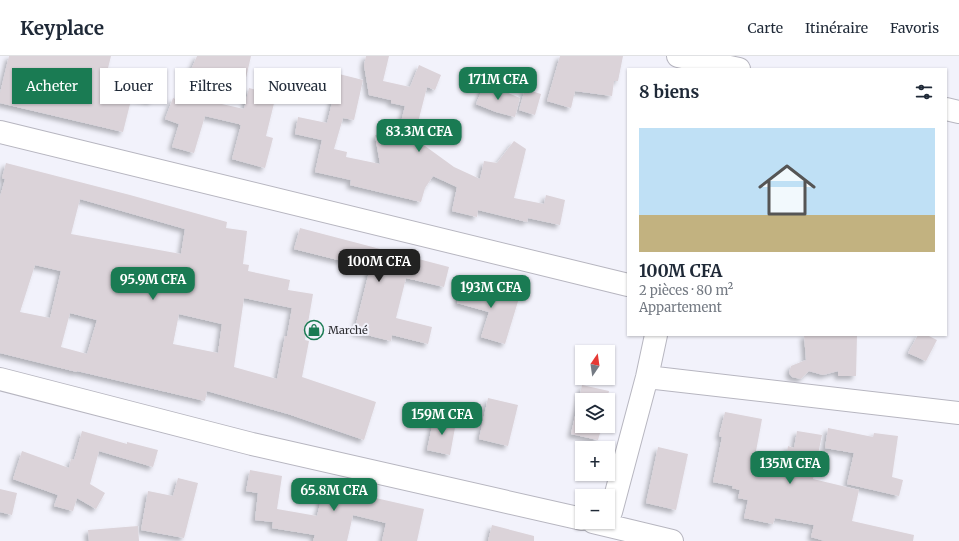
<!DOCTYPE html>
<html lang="fr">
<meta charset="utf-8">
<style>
:root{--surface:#fff;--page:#f2f2f3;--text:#1f2937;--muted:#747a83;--line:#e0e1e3;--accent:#1a7b53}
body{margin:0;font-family:Merriweather,serif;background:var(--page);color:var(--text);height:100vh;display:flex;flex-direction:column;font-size:15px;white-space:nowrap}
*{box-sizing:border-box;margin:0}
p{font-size:13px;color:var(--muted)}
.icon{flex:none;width:22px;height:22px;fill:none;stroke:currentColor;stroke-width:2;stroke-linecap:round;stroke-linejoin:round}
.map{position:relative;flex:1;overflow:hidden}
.side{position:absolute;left:627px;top:12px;width:320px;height:268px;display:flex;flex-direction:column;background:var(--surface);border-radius:0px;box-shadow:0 1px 3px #0004}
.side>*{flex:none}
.banner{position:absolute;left:12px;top:12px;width:380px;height:36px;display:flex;gap:8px}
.needle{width:26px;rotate:13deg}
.tools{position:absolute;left:575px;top:289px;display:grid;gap:8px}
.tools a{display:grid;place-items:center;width:40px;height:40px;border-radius:0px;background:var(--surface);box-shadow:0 1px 3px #0004;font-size:20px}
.price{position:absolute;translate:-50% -34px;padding:0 9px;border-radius:8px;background:var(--accent);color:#fff;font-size:13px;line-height:26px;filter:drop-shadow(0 1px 2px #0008)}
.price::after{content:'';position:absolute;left:50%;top:24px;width:12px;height:9px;margin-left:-6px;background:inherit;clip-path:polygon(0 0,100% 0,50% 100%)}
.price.selected{background:#222;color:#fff}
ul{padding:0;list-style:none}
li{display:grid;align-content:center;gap:8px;height:212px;padding:0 12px}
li+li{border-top:1px solid var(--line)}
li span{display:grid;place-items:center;height:124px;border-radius:0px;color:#555}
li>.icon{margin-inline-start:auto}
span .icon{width:72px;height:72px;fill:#fffc;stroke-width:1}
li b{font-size:17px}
h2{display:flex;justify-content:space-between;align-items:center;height:48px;padding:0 12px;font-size:17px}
.tag{padding:0 14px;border-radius:0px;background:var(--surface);box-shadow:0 1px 3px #0004;font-size:14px;line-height:36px}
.tag.selected{background:var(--accent);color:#fff}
header{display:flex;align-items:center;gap:24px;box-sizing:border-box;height:56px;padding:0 20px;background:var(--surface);border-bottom:1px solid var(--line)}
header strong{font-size:19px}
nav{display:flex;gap:22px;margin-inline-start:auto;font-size:14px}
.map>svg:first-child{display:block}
</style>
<header>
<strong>Keyplace</strong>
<nav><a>Carte</a><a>Itinéraire</a><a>Favoris</a></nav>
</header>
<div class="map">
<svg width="959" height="485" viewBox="0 0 959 485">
<defs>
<filter id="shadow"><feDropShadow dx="-3.5" dy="3.5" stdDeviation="2" flood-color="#0004"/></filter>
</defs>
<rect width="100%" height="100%" fill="#f2f2fb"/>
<!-- building -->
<path fill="#dbd3d9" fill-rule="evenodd" filter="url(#shadow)" d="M9,0H111L106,20L135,28L123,76L0,47V37Z
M197,0H251L246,22L216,15L204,44L244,53L249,32L276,39L266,80L273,82L265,112L232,103L241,69H239V68L205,60L194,97L172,91L179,68L165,63L173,42L178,44Z
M366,0H389L383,25L410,31L419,9L441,19L435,34L427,31L414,82L454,111L480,123L484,105L497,107L514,85L526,93L514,142L544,148L546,139L565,144L560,169L528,162L527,166L478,154L477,161L452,155L457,131L433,120L425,132L421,146L350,129L351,124L315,116L322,84L295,78L298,61L327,67L339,18L363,24L354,64L343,62L334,93L347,96L346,101L380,108L375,79L399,75L405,50L391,47V44L369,39L364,9Z
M560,0H623L618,25H614L612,40L575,35L571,52L547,45Z
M140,16L157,20L152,45L135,41Z
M485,27L520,42L515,61L496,56L476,48Z
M525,33L541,38L535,59L519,54Z
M6,107L130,139L227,166L226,172L247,175L243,208L249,209L248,215L290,224L288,234L313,238L305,284L309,285L302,321L376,346L364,384L288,358L207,335L205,345L77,315V316L0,297V141L5,123L2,122ZM80,143L185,173L181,198L71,178ZM35,209L61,215L50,262L20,256ZM244,242L292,252L287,280H285L277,323L234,311ZM70,257L97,264L87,298L61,291ZM179,258L222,268L218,297L173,288Z
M300,172L449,211L444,231L406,222L396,262L432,271L428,288L392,279L391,285L354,276L370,212L294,193Z
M463,224L519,242L505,288L481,281L489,256L457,247Z
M804,279H857L856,320H838V315L823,319L809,315L801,323L792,321L789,317L791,310L806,304Z
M918,279H927L937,284L926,305L908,297Z
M582,329L609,335L607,344H582V370H602L598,384L571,378Z
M488,342L518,349L508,390L479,383Z
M725,356L762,363L756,395L786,400L788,390L794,392L797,375L822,379L813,423L859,434L852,465L914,479L913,485H825L811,481L814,469L775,462L773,468L744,462L748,444L738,442L740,434L732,432L733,430L713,426L722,381L719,380Z
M434,361L456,366L450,399L427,394Z
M828,372L873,381L874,377L898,380L892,421L903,424L899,440L847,428L854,397L825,392Z
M82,375L127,388V386L158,394L153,411L99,395L90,428L105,437L96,453L77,442L73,455L54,450L58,439L13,423L22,395L69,412L71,403L74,404Z
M658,391L688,398L676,454L646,447Z
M250,414L282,420L277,453L317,460L325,429L358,437V438L424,453L417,485H382L386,467L353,459L347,485H313L315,479L272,472L273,466L255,464L258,437L246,435Z
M178,422L198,427L184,482L141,474L148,435L173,440Z
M0,433L17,437L12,459L0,456Z
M492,469L534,480V485H488Z
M138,470L139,485H89L88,474Z"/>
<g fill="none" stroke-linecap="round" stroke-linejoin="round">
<!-- minor casing -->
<g stroke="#b7b6c0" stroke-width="24">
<path id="minor" d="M678,0L739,13
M946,53L959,56
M0,76L628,229
M647,321L959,357
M0,323L252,388L582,463
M608,459L611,456L647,321L656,279
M593,466L672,485"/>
</g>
<!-- minor -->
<use href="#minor" stroke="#fff" stroke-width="22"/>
</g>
<!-- icons -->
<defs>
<g id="shop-ring" transform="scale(1)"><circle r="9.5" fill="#f2f2fb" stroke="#1a7b53" stroke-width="1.5"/><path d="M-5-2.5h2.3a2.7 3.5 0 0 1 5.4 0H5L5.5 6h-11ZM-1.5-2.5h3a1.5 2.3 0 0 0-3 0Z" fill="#1a7b53"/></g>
</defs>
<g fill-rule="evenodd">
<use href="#shop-ring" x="314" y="274"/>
</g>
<g text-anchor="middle" stroke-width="4" stroke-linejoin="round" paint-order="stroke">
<!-- poi labels -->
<g font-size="11" fill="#313135" stroke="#f2f2fb" text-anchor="start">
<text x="328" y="278">Marché</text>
</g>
</g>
</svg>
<div class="tools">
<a><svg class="needle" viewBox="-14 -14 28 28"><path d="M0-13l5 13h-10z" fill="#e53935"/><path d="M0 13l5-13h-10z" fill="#747a83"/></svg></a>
<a><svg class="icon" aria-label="layers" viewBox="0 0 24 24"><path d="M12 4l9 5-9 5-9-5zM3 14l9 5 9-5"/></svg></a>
<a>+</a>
<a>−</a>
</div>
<b class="price" style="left:498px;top:45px">171M CFA</b>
<b class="price" style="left:419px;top:97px">83.3M CFA</b>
<b class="price selected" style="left:379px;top:227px">100M CFA</b>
<b class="price" style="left:153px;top:245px">95.9M CFA</b>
<b class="price" style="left:491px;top:253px">193M CFA</b>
<b class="price" style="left:442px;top:380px">159M CFA</b>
<b class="price" style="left:790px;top:429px">135M CFA</b>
<b class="price" style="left:334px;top:456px">65.8M CFA</b>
<div class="banner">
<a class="tag selected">Acheter</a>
<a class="tag">Louer</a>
<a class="tag">Filtres</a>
<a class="tag">Nouveau</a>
</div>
<section class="side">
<h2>8 biens<svg class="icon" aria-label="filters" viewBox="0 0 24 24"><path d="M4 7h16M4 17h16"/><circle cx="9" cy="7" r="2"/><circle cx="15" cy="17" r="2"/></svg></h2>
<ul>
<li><span style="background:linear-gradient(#bfe0f5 70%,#c2b280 0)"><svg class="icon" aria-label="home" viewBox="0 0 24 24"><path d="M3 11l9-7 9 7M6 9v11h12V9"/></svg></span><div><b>100M CFA</b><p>2 pièces · 80 m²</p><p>Appartement</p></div></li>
</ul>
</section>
</div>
